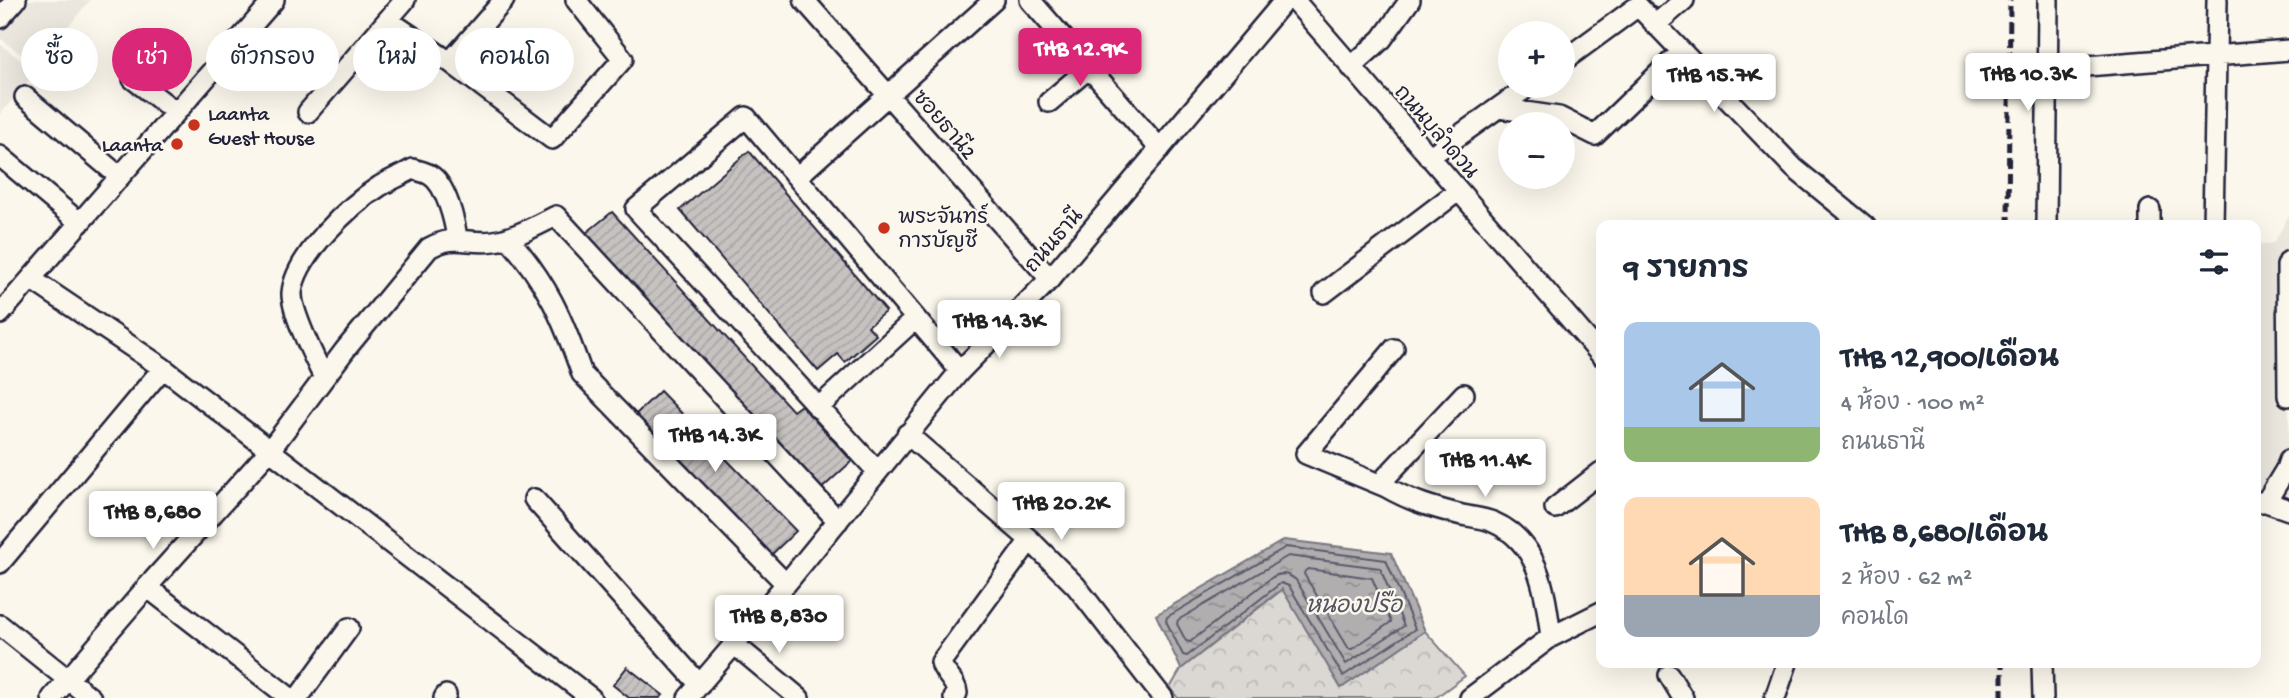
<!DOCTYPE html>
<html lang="th">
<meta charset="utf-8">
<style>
:root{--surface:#fff;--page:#f2f2f3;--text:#1f2937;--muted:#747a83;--accent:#db2777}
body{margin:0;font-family:"Gochi Hand","Playpen Sans Thai",sans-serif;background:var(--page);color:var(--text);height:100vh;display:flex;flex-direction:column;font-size:26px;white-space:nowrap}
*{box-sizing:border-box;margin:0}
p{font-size:23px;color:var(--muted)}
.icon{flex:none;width:38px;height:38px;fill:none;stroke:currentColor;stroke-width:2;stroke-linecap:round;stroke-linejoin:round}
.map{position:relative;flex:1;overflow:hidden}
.sheet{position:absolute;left:1596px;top:220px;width:665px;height:448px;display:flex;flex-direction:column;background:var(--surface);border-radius:14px;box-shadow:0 7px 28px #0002}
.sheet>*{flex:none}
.top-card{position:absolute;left:21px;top:28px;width:665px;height:63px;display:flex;gap:14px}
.tools{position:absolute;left:1498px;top:21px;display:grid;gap:14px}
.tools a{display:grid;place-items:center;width:77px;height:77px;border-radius:50%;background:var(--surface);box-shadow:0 7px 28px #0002;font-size:35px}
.price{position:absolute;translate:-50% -60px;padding:0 16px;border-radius:7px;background:#fff;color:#222;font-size:23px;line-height:46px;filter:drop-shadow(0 2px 4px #0008)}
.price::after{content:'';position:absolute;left:50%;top:42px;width:21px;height:16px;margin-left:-10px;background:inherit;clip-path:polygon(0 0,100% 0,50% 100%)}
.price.current{background:var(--accent);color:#fff}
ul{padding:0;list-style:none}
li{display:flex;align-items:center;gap:21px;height:175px;padding:0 28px}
li span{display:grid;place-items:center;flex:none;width:196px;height:140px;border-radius:14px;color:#555}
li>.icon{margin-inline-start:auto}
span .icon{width:84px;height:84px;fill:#fffc;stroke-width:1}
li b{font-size:30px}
h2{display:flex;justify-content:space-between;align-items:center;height:84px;padding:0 28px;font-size:30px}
.chip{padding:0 24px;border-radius:32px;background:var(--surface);box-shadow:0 7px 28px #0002;font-size:24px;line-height:63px}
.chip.current{background:var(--accent);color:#fff}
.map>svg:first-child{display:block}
</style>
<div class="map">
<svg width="2289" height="698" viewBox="0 0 2289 698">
<defs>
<pattern id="park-crowns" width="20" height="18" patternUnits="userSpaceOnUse" patternTransform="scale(1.75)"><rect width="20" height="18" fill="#dbd8d3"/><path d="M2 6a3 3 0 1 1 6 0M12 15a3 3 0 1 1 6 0" fill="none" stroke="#bcb9b6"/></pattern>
<pattern id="water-ripples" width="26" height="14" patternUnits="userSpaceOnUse" patternTransform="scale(1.75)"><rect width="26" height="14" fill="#b1aeb0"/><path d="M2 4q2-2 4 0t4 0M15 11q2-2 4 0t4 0" fill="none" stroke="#908d90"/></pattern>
<pattern id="building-hatch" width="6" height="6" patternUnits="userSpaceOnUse" patternTransform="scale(1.75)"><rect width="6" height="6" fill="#c6c2c0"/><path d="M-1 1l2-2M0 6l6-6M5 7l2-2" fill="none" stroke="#aaa6a6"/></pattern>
</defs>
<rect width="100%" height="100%" fill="#fbf7ec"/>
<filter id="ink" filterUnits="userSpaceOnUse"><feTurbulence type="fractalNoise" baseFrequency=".0143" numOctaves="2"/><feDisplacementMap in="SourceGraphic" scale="14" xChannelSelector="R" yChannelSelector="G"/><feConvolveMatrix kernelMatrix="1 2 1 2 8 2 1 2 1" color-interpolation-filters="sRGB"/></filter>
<g filter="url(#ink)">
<!-- built -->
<path fill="#ebe7df" d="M0,0H90L36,66L0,38Z
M0,44L36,72L0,114Z
M2289,215V502L2256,492V245L2274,243Z"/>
<!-- park -->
<path fill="url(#park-crowns)" stroke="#7e7d87" stroke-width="2" d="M1283,589L1341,688L1425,631L1465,676L1435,698H1178L1170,688L1181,669Z"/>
<!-- water -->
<path fill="url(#water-ripples)" stroke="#787681" stroke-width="2" d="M1284,540L1391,553L1425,631L1341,688L1282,589L1181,669L1156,615Z"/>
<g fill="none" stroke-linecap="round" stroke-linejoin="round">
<!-- shore -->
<path stroke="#5b5a6a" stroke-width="2" d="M1286,547L1386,560L1415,629L1343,676L1289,586L1281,583L1187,656L1183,655L1166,621L1167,617Z
M1288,556L1380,568L1404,626L1346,664L1296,580C1288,573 1280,572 1271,578L1190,642L1186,641L1177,624L1178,620Z
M1308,569L1372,578L1391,622L1352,649H1349L1304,574L1305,571Z"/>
</g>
<!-- building -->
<path fill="url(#building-hatch)" stroke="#22223b" stroke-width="2" d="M749,151L886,311L868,326L876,335L845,362L838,354L818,371L680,210Z
M612,212L793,411L801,405L852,461L818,492L586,233Z
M660,391L796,531L770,556L634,416Z
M627,667L663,695L660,698H629L613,685Z"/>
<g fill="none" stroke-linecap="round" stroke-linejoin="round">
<!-- minor casing -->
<g stroke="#22223b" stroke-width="24">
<path id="minor" d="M804,0L1050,279
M1030,0L1160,149
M1294,0L1601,355
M0,18L16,0
M388,20L450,62L552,139L623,59L576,0
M1655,25L1684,0
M1563,61L1638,6L1794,168L1865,226
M450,62L504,0
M1351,67L1382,39L1410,0
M2049,69L2289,50
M133,79L176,112
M25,97L120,177
M1049,102L1089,68
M1499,108L1559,117L1595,135L1681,52
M308,112L405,0
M0,156L80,223
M1429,157L1529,86
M797,177L994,0
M2046,226L2048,0
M2150,226V210
M2213,226L2217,0
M508,238C548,284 562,317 582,374L786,584
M31,279L163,368L591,698
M1324,293L1458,191
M0,314L274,0
M324,378C315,359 291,312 292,293C295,256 350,205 380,186C390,180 402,175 413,169C419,171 425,172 430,175C446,184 455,222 457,239
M1464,394L1386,477V487C1410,501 1434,508 1462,515C1472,517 1484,518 1493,522C1540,542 1545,592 1551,637
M2288,396L2287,266L2289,261
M818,408L915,319
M907,434L1030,540L1076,586L1163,698
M877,471L636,209L746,117L960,371
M1386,487L1306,454L1394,349
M534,499L700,685
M2256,502H2266L2289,510
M2266,502L2286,469L2289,460
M1555,508L1601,472
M0,563L163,368
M147,587L290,698
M0,625L91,698
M734,644L799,698
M2042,663L2043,698
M1669,675L1683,698
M52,698L147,587L270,450L345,350L429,248C455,233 468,245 494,241C515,238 537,225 556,216L838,521
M298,698L349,628
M444,698L446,695
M688,698L786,584L960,371L1050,279L1285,0
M954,698L957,693C956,680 943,674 941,662L1030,540
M1470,698L1551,637L1601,612
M1775,698L1787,663"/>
</g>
<!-- minor -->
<use href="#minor" stroke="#fbf7ec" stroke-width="19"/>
<!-- rail -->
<path stroke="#22223b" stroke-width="5" stroke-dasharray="10 5" stroke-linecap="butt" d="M2008,226L2010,0
M2002,698V663"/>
</g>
</g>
<!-- markers -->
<g fill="#c8321e" stroke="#fbf7ec" stroke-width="2.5">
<circle cx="194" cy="125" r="7"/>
<circle cx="177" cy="144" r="7"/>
<circle cx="884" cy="228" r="7"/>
</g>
<g text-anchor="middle" stroke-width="5" stroke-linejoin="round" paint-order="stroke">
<!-- poi labels -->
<g font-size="21" fill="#22223b" stroke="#fbf7ec" text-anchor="start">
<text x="208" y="120">Laanta<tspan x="208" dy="24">Guest House</tspan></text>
<text x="163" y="151" text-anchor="end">Laanta</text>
<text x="898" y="223">พระจันทร์<tspan x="898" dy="24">การบัญชี</tspan></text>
</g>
<!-- street labels -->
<g font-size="21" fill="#22223b" stroke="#fbf7ec">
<text transform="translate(945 124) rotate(49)" y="7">ซอยธานี2</text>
<text transform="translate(1437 131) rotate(49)" y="7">ถนนบุลำดวน</text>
<text transform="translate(1053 240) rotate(-49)" y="7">ถนนธานี</text>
</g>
<!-- water labels -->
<g font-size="23" font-style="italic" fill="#545364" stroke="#fbf7ec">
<text x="1354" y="612">หนองปรือ</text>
</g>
</g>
</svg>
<div class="tools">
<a>+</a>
<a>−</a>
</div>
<b class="price current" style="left:1080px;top:88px">THB 12.9K</b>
<b class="price" style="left:2028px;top:113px">THB 10.3K</b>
<b class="price" style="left:1714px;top:114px">THB 15.7K</b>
<b class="price" style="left:999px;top:360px">THB 14.3K</b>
<b class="price" style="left:715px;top:474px">THB 14.3K</b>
<b class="price" style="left:1485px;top:499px">THB 11.4K</b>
<b class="price" style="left:1061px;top:542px">THB 20.2K</b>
<b class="price" style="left:153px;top:551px">THB 8,680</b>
<b class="price" style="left:779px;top:655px">THB 8,830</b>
<div class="top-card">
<a class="chip">ซื้อ</a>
<a class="chip current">เช่า</a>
<a class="chip">ตัวกรอง</a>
<a class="chip">ใหม่</a>
<a class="chip">คอนโด</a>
</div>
<section class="sheet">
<h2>9 รายการ<svg class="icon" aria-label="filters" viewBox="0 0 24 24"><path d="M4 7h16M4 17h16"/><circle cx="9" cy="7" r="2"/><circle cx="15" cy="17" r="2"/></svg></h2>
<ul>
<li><span style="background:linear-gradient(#a9c7e8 75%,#8fb573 0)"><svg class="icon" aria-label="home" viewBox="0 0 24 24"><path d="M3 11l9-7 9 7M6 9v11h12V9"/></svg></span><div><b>THB 12,900/เดือน</b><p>4 ห้อง · 100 m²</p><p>ถนนธานี</p></div></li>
<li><span style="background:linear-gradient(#ffd9b3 70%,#9aa5b1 0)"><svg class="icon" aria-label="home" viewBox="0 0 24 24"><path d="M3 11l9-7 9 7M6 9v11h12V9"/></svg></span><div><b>THB 8,680/เดือน</b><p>2 ห้อง · 62 m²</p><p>คอนโด</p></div></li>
</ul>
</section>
</div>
